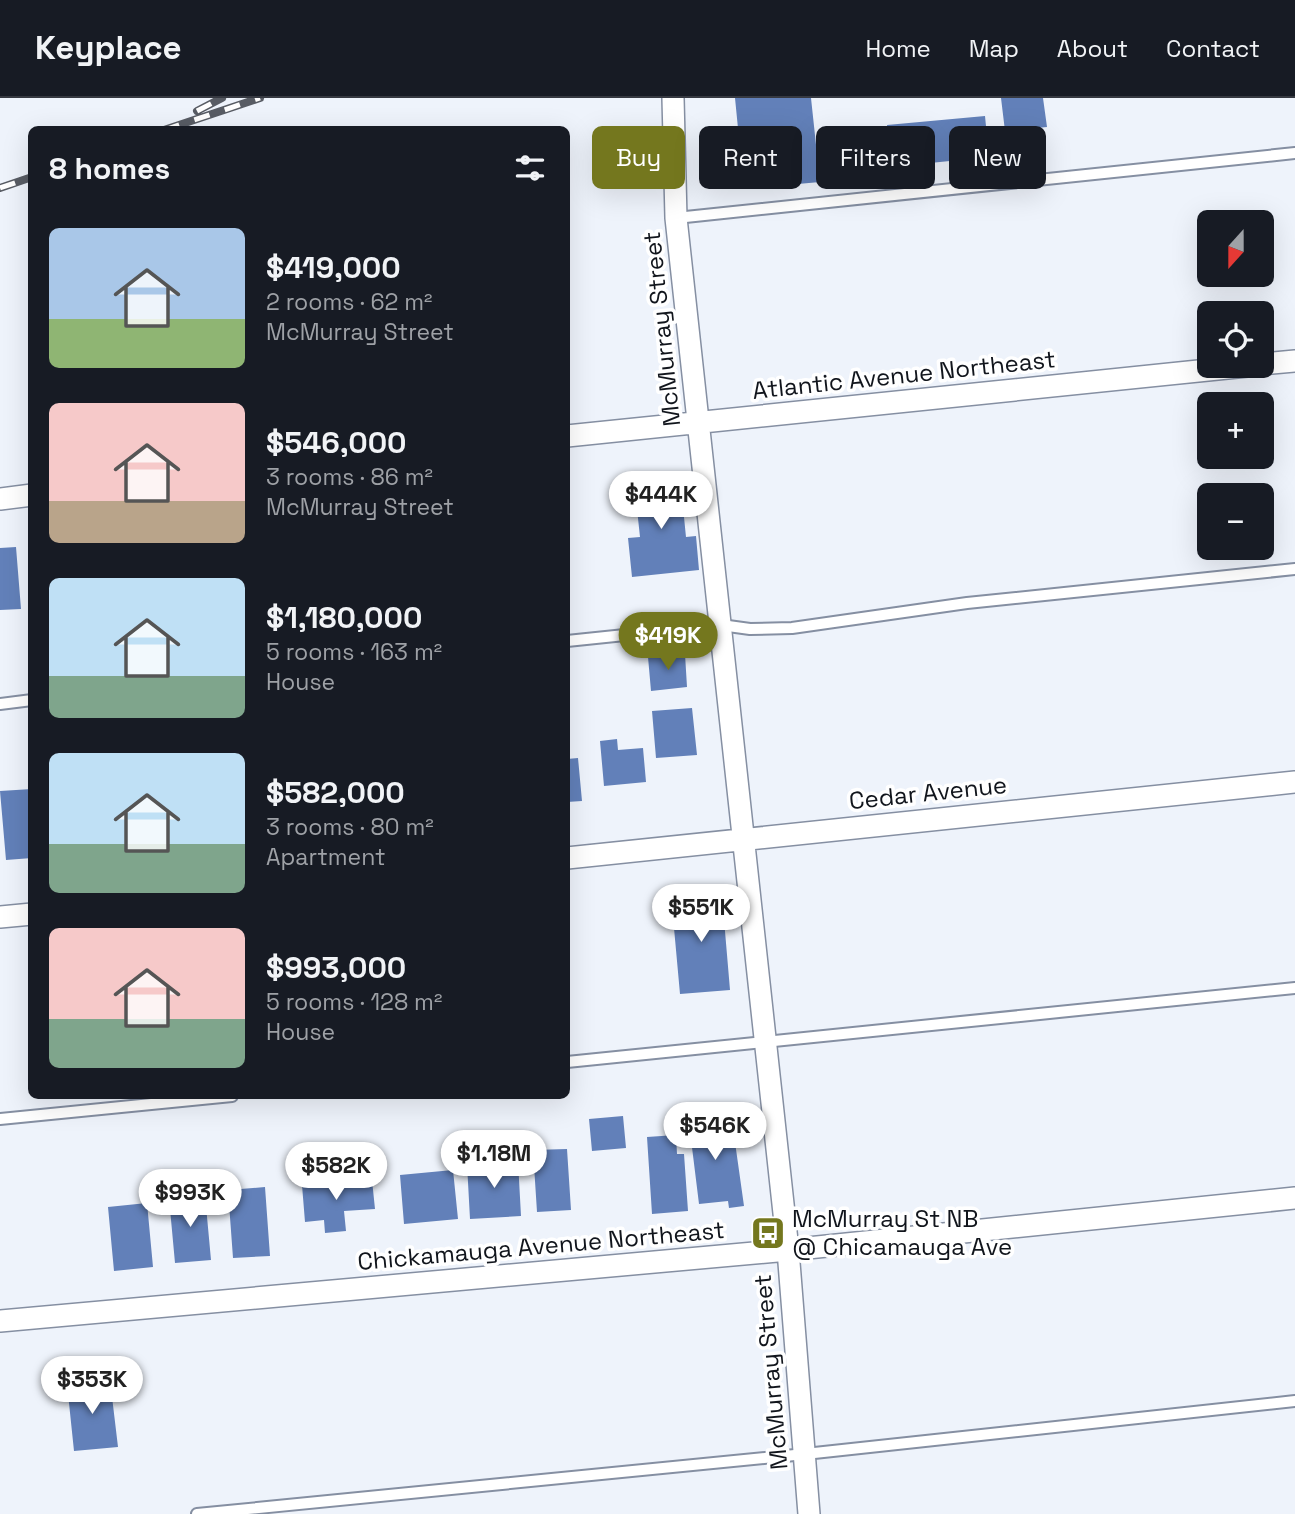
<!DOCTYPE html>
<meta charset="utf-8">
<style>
:root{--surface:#171b24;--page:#242831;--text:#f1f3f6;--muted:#9ea1a6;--line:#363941;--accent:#74771e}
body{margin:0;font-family:"Space Grotesk",sans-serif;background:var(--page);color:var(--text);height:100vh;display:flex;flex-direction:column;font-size:26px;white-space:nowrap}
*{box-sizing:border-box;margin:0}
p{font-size:23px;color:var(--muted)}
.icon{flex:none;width:38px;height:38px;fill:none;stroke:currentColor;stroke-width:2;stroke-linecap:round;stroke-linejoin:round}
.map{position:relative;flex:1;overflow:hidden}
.drawer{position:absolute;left:28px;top:28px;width:542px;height:973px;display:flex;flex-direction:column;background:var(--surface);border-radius:10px;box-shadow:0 7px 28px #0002}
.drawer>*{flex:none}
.hud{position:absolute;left:592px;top:28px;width:598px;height:63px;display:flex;gap:14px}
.needle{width:46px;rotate:201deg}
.controls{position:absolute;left:1197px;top:112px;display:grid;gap:14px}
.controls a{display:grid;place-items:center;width:77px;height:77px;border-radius:10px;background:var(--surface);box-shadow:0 7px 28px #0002;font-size:35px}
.price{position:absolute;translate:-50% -60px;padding:0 16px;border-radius:24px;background:#fff;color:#222;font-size:23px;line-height:46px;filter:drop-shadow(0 2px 4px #0008)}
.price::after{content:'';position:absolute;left:50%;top:42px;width:21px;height:16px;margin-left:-10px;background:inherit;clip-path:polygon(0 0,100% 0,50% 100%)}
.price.active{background:var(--accent);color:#fff}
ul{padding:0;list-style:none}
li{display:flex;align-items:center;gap:21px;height:175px;padding:0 21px}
li span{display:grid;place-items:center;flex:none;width:196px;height:140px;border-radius:10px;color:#555}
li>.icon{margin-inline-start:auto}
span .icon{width:84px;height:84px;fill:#fffc;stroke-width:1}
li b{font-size:30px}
h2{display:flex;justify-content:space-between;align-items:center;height:84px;padding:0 21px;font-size:30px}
.tag{padding:0 24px;border-radius:10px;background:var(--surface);box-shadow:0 7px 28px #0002;font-size:24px;line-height:63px}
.tag.active{background:var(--accent);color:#fff}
header{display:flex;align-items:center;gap:42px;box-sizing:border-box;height:98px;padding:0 35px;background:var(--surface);border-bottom:2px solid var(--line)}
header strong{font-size:33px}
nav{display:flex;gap:38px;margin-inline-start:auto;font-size:24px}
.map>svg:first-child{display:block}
</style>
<header>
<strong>Keyplace</strong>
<nav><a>Home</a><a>Map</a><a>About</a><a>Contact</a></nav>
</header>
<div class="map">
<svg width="1295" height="1416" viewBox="0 0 1295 1416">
<rect width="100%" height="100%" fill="#eef3fb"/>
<!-- building -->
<path fill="#6280b9" d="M735,0H811L820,84L744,91Z
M1001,0H1043L1047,29L1005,33Z
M985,18L989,59L891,69L887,27Z
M680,379L686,439L696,438L699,472L632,479L628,440L640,439L634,383Z
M16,449L21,511L0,512V450Z
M685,556L687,589L651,593L648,559Z
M692,610L697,657L656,660L652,613Z
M617,641L618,652L643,650L646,684L604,688L600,643Z
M578,660L582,703L567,704V661Z
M32,691V760L6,762L0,693Z
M708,793L709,799L722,798L730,892L680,896L672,808L684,807L683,796Z
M715,1014L718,1039L734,1037L744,1108L729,1110L728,1103L699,1106L688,1017Z
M623,1018L626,1050L592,1053L589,1021Z
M676,1037L677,1056H684L688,1113L652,1116L647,1039Z
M567,1051L571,1112L537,1114L533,1052Z
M518,1063L521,1118L470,1121L467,1066Z
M453,1072L458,1121L404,1126L400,1077Z
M372,1082L375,1111L344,1113L346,1133L325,1135L324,1122L305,1124L302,1087Z
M265,1089L270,1158L233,1160L228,1092Z
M205,1097L211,1162L175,1165L169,1100Z
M147,1105L153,1169L114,1173L108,1109Z
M110,1282L118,1349L74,1353L67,1286Z"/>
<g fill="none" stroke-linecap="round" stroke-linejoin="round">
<!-- lane casing -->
<g stroke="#858fa2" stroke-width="14">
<path id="lane" d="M676,120L1295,55
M567,543L721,527L750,531L792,530L967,505L1295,471
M0,606L32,602
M567,964L1295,890
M0,1021L232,998
M197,1416L805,1356L1295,1303"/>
</g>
<!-- street casing -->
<g stroke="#858fa2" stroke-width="24">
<path id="street" d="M673,0L676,120L788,1152L809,1416
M1262,266L1295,263
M567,338L1247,268
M0,401L32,397
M567,760L1295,684
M0,819L32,816
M0,1223L788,1152L1295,1100"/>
</g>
<!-- lane -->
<use href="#lane" stroke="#fff" stroke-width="10"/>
<!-- street -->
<use href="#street" stroke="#fff" stroke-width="21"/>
<!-- rail casing -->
<g stroke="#585c64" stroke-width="8">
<path id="rail" d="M197,13L222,0
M164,32L260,0
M0,90L32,79"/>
</g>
<!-- rail -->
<use href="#rail" stroke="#fff" stroke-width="5" stroke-dasharray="16" stroke-linecap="butt"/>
</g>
<!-- icons -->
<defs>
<g id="bus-square" transform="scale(1.75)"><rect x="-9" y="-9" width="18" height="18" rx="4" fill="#74771e" stroke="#fff"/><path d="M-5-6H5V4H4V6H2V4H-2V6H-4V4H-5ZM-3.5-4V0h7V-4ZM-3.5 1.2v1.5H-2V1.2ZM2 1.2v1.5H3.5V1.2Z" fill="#fff"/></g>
</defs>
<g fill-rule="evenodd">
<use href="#bus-square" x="768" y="1135"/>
</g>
<g text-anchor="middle" stroke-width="7" stroke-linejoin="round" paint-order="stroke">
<!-- street labels -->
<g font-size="24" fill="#11151c" stroke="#fff">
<text transform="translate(662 231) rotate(-96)" y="8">McMurray Street</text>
<text transform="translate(904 277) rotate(-6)" y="8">Atlantic Avenue Northeast</text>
<text transform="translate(928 695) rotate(-6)" y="8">Cedar Avenue</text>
<text transform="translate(541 1148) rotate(-5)" y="8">Chickamauga Avenue Northeast</text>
<text transform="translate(771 1274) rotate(-95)" y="8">McMurray Street</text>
</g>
<!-- poi labels -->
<g font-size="24" fill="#11151c" stroke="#fff" text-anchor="start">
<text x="792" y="1129">McMurray St NB<tspan x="792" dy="28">@ Chicamauga Ave</tspan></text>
</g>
</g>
</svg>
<div class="controls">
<a><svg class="needle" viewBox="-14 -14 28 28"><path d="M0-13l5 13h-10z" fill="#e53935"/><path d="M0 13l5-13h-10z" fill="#9ea1a6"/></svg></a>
<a><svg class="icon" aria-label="locate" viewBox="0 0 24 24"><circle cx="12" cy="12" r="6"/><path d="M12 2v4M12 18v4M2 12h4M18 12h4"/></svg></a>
<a>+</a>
<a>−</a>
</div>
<b class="price" style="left:661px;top:433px">$444K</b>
<b class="price active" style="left:668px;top:574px">$419K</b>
<b class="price" style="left:701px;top:846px">$551K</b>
<b class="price" style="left:715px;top:1064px">$546K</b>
<b class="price" style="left:494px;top:1092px">$1.18M</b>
<b class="price" style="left:336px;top:1104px">$582K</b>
<b class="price" style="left:190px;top:1131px">$993K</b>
<b class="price" style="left:92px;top:1318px">$353K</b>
<div class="hud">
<a class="tag active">Buy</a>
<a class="tag">Rent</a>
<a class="tag">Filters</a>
<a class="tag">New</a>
</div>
<section class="drawer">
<h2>8 homes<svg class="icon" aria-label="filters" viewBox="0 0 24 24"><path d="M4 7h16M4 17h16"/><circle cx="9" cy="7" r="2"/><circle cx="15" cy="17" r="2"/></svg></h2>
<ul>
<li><span style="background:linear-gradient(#a9c7e8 65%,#8fb573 0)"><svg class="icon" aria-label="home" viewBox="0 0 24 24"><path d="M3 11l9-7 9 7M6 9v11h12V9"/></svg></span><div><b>$419,000</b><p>2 rooms · 62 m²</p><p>McMurray Street</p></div></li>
<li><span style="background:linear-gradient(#f6c9c9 70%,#b9a48a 0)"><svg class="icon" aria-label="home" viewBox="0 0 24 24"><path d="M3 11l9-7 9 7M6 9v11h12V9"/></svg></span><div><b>$546,000</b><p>3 rooms · 86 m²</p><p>McMurray Street</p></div></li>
<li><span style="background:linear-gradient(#bfe0f5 70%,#7fa58c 0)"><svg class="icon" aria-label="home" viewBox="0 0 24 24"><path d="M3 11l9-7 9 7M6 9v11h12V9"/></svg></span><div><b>$1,180,000</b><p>5 rooms · 163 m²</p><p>House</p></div></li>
<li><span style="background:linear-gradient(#bfe0f5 65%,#7fa58c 0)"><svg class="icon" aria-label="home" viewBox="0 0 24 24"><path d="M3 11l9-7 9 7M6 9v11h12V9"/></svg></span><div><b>$582,000</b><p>3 rooms · 80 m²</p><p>Apartment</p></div></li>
<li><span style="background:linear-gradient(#f6c9c9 65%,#7fa58c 0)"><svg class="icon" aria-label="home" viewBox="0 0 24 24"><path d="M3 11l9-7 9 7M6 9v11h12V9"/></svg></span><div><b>$993,000</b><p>5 rooms · 128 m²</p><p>House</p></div></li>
</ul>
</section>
</div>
